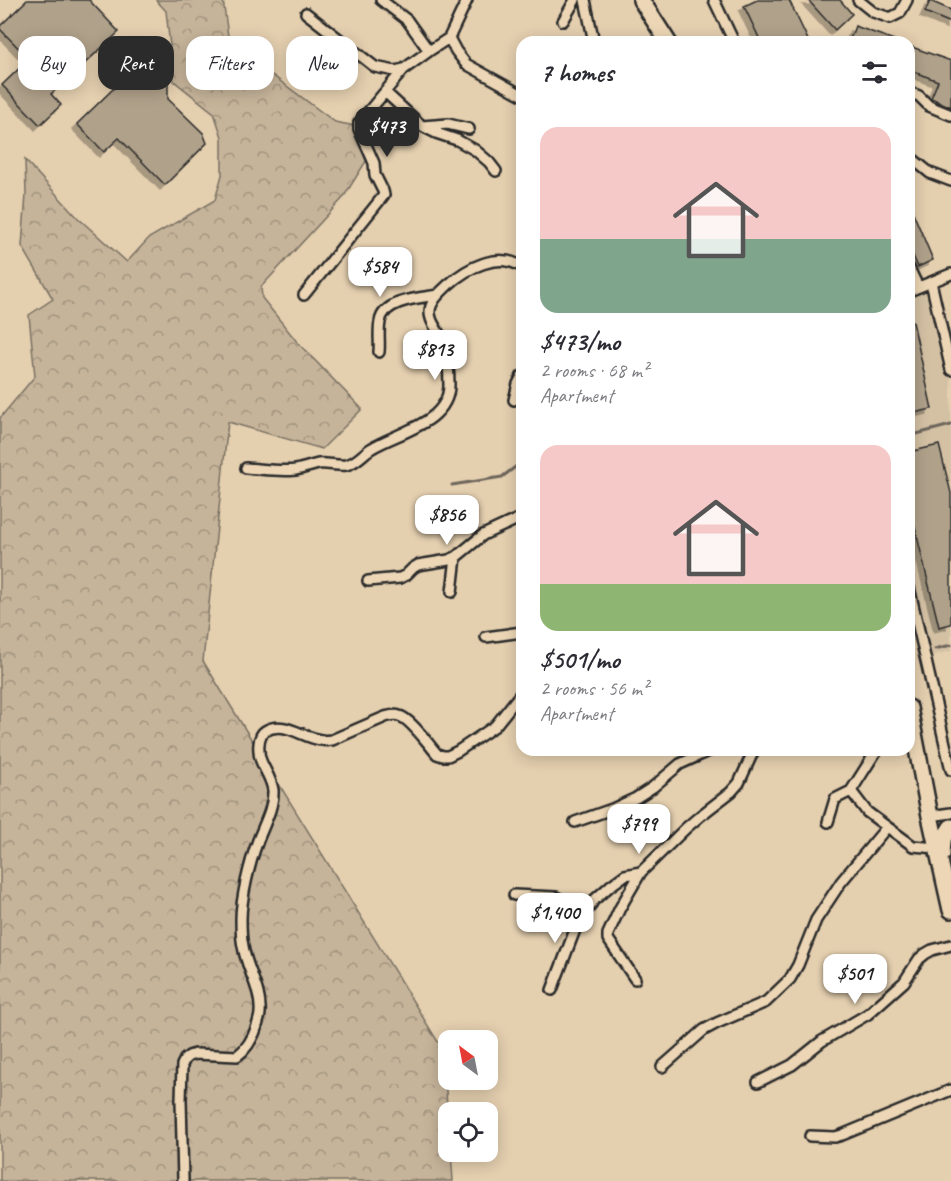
<!DOCTYPE html>
<meta charset="utf-8">
<style>
:root{--surface:#fff;--page:#f2f2f3;--text:#2b2b33;--muted:#7c7c81;--accent:#2b2b2b}
body{margin:0;font-family:Caveat,sans-serif;background:var(--page);color:var(--text);height:100vh;display:flex;flex-direction:column;font-size:22px;white-space:nowrap}
*{box-sizing:border-box;margin:0}
p{font-size:20px;color:var(--muted)}
.icon{flex:none;width:33px;height:33px;fill:none;stroke:currentColor;stroke-width:2;stroke-linecap:round;stroke-linejoin:round}
.map{position:relative;flex:1;overflow:hidden}
.sheet{position:absolute;left:516px;top:36px;width:399px;height:720px;display:flex;flex-direction:column;background:var(--surface);border-radius:18px;box-shadow:0 3px 15px #0003}
.sheet>*{flex:none}
.top-card{position:absolute;left:18px;top:36px;width:408px;height:54px;display:flex;gap:12px}
.needle{width:39px;rotate:328deg}
.fabs{position:absolute;left:438px;top:1030px;display:grid;gap:12px}
.fabs a{display:grid;place-items:center;width:60px;height:60px;border-radius:12px;background:var(--surface);box-shadow:0 3px 15px #0003;font-size:30px}
.price{position:absolute;translate:-50% -51px;padding:0 14px;border-radius:12px;background:#fff;color:#222;font-size:20px;line-height:39px;filter:drop-shadow(0 2px 3px #0008)}
.price::after{content:'';position:absolute;left:50%;top:36px;width:18px;height:14px;margin-left:-9px;background:inherit;clip-path:polygon(0 0,100% 0,50% 100%)}
.price.selected{background:var(--accent);color:#fff}
ul{padding:0;list-style:none}
li{display:grid;align-content:center;gap:12px;height:318px;padding:0 24px}
li span{display:grid;place-items:center;height:186px;border-radius:18px;color:#555}
li>.icon{margin-inline-start:auto}
span .icon{width:108px;height:108px;fill:#fffc;stroke-width:1}
li b{font-size:26px}
h2{display:flex;justify-content:space-between;align-items:center;height:72px;padding:0 24px;font-size:26px}
.tag{padding:0 21px;border-radius:18px;background:var(--surface);box-shadow:0 3px 15px #0003;font-size:21px;line-height:54px}
.tag.selected{background:var(--accent);color:#fff}
.map>svg:first-child{display:block}
</style>
<div class="map">
<svg width="951" height="1181" viewBox="0 0 951 1181">
<defs>
<pattern id="forest-crowns" width="20" height="18" patternUnits="userSpaceOnUse" patternTransform="scale(1.5)"><rect width="20" height="18" fill="#c6b49a"/><path d="M2 6a3 3 0 1 1 6 0M12 15a3 3 0 1 1 6 0" fill="none" stroke="#a1937e"/></pattern>
<filter id="shadow"><feDropShadow dx="-5" dy="5" stdDeviation="0" flood-color="#0004"/></filter>
</defs>
<rect width="100%" height="100%" fill="#e4cfaf"/>
<filter id="ink" filterUnits="userSpaceOnUse"><feTurbulence type="fractalNoise" baseFrequency=".0167" numOctaves="2"/><feDisplacementMap in="SourceGraphic" scale="12" xChannelSelector="R" yChannelSelector="G"/><feConvolveMatrix kernelMatrix="1 2 1 2 8 2 1 2 1" color-interpolation-filters="sRGB"/></filter>
<g filter="url(#ink)">
<!-- built -->
<path fill="#d4c1a4" d="M931,282L951,370V651L926,657L909,587V291Z"/>
<!-- forest -->
<path fill="url(#forest-crowns)" stroke="#787062" stroke-width="1.5" d="M156,0H223L229,43L335,122L355,126L368,158L343,198L261,287L262,298L298,343L362,409L322,449L228,422L203,661L443,1050L448,1119V1152H451L453,1181H0V418L35,376L29,315L53,299L22,246L26,195L25,160L78,218L127,262L149,238L215,200L222,175V137L214,113L174,81L166,11Z"/>
<g fill="none" stroke-linecap="round" stroke-linejoin="round">
<!-- stream -->
<path stroke="#6e665b" stroke-width="3" d="M909,436L951,425
M452,485L502,477L522,462
M935,649L951,645"/>
</g>
<!-- building -->
<path fill="#b0a18a" stroke="#2b2b2b" stroke-width="1.5" filter="url(#shadow)" d="M27,0H89L119,32L51,94L61,105L40,125L2,85L29,59L0,29V26Z
M757,0H789L809,42H761L744,6Z
M808,0H840L852,14L835,30Z
M930,1L951,10V23L925,12Z
M855,26L897,41V42H849Z
M912,47L951,61V107L931,98L938,81L909,70V55Z
M145,58L168,82V99L203,133L207,143L165,185L119,138L104,152L77,124Z
M909,203L933,260L918,267L909,247Z
M913,322L932,409L909,414V323Z
M939,445L951,493V624L939,627L909,503V452Z"/>
<g fill="none" stroke-linecap="round" stroke-linejoin="round">
<!-- minor casing -->
<g stroke="#2b2b2b" stroke-width="14">
<path id="minor" d="M381,0L407,20L429,51
M585,0L594,42
M714,0L734,42
M858,0L873,12L890,18L900,13L907,0
M306,13L375,67L395,71L404,69
M563,21L575,0
M449,38L456,51L466,64L522,95
M385,92L422,126L448,124L469,129
M909,92L919,96L929,106L951,115
M422,126L436,133L457,140L475,150L489,162L496,171
M909,156L930,173L951,181
M909,268L918,287
M931,282L951,370
M909,291L951,274
M304,295L384,195L383,191L375,175L374,163L359,129V123L404,69L429,51L449,38L467,0
M379,352C380,342 378,332 380,322C383,300 420,298 438,295
M514,400L518,384L522,376
M246,468C262,469 280,472 296,470C304,468 311,466 318,464C327,463 337,466 346,465C357,463 363,453 372,448C398,432 449,423 449,385C449,373 447,355 444,344C440,331 426,320 431,306C434,297 441,292 448,285C467,268 498,251 522,267
M368,581L400,578L406,575L413,568L418,565L449,560L456,557L483,535L522,517
M909,587L951,770
M452,592L456,557
M486,637L522,632
M877,750L851,791L867,812L913,846L937,848
M930,816L951,813
M575,822L612,809L636,798L653,787L680,764L711,750
M828,822L835,799L851,791
M514,895L556,897L578,909L584,911L589,908L593,901L610,886L625,875L641,872
M635,979L608,939V934L620,908L641,872L686,828L700,816L731,792L739,783L754,750
M552,990L578,922L584,911
M662,1067L704,1030L717,1023L766,1002L790,979L798,965L816,920L841,882L887,827
M758,1082L792,1065L822,1041L868,1014L904,982L919,959L925,954L932,950L951,945
M810,1136L835,1137L842,1135L951,1090
M183,1181L181,1100L182,1065L185,1059L189,1056L195,1054L237,1056C247,1049 253,1038 257,1026C258,1022 260,1017 260,1013C262,990 246,968 243,946C241,938 241,928 241,919C241,898 250,862 257,843C263,826 274,808 273,790C271,778 265,771 261,761C258,753 257,736 265,731C284,719 304,739 322,740C326,741 329,740 332,740L385,717C389,716 395,714 399,716C410,718 429,745 437,754L443,756H448L458,751L495,726L522,692"/>
</g>
<!-- primary casing -->
<g stroke="#2b2b2b" stroke-width="20">
<path id="primary" d="M641,0L668,42
M909,708L930,816L951,910
M942,855L943,840L951,827"/>
</g>
<!-- minor -->
<use href="#minor" stroke="#ecd6b5" stroke-width="9"/>
<!-- primary -->
<use href="#primary" stroke="#ecd6b5" stroke-width="15"/>
</g>
</g>
</svg>
<div class="fabs">
<a><svg class="needle" viewBox="-14 -14 28 28"><path d="M0-13l5 13h-10z" fill="#e53935"/><path d="M0 13l5-13h-10z" fill="#7c7c81"/></svg></a>
<a><svg class="icon" aria-label="locate" viewBox="0 0 24 24"><circle cx="12" cy="12" r="6"/><path d="M12 2v4M12 18v4M2 12h4M18 12h4"/></svg></a>
</div>
<b class="price selected" style="left:387px;top:158px">$473</b>
<b class="price" style="left:380px;top:298px">$584</b>
<b class="price" style="left:435px;top:381px">$813</b>
<b class="price" style="left:447px;top:546px">$856</b>
<b class="price" style="left:639px;top:855px">$799</b>
<b class="price" style="left:555px;top:944px">$1,400</b>
<b class="price" style="left:855px;top:1005px">$501</b>
<div class="top-card">
<a class="tag">Buy</a>
<a class="tag selected">Rent</a>
<a class="tag">Filters</a>
<a class="tag">New</a>
</div>
<section class="sheet">
<h2>7 homes<svg class="icon" aria-label="filters" viewBox="0 0 24 24"><path d="M4 7h16M4 17h16"/><circle cx="9" cy="7" r="2"/><circle cx="15" cy="17" r="2"/></svg></h2>
<ul>
<li><span style="background:linear-gradient(#f6c9c9 60%,#7fa58c 0)"><svg class="icon" aria-label="home" viewBox="0 0 24 24"><path d="M3 11l9-7 9 7M6 9v11h12V9"/></svg></span><div><b>$473/mo</b><p>2 rooms · 68 m²</p><p>Apartment</p></div></li>
<li><span style="background:linear-gradient(#f6c9c9 75%,#8fb573 0)"><svg class="icon" aria-label="home" viewBox="0 0 24 24"><path d="M3 11l9-7 9 7M6 9v11h12V9"/></svg></span><div><b>$501/mo</b><p>2 rooms · 56 m²</p><p>Apartment</p></div></li>
</ul>
</section>
</div>
